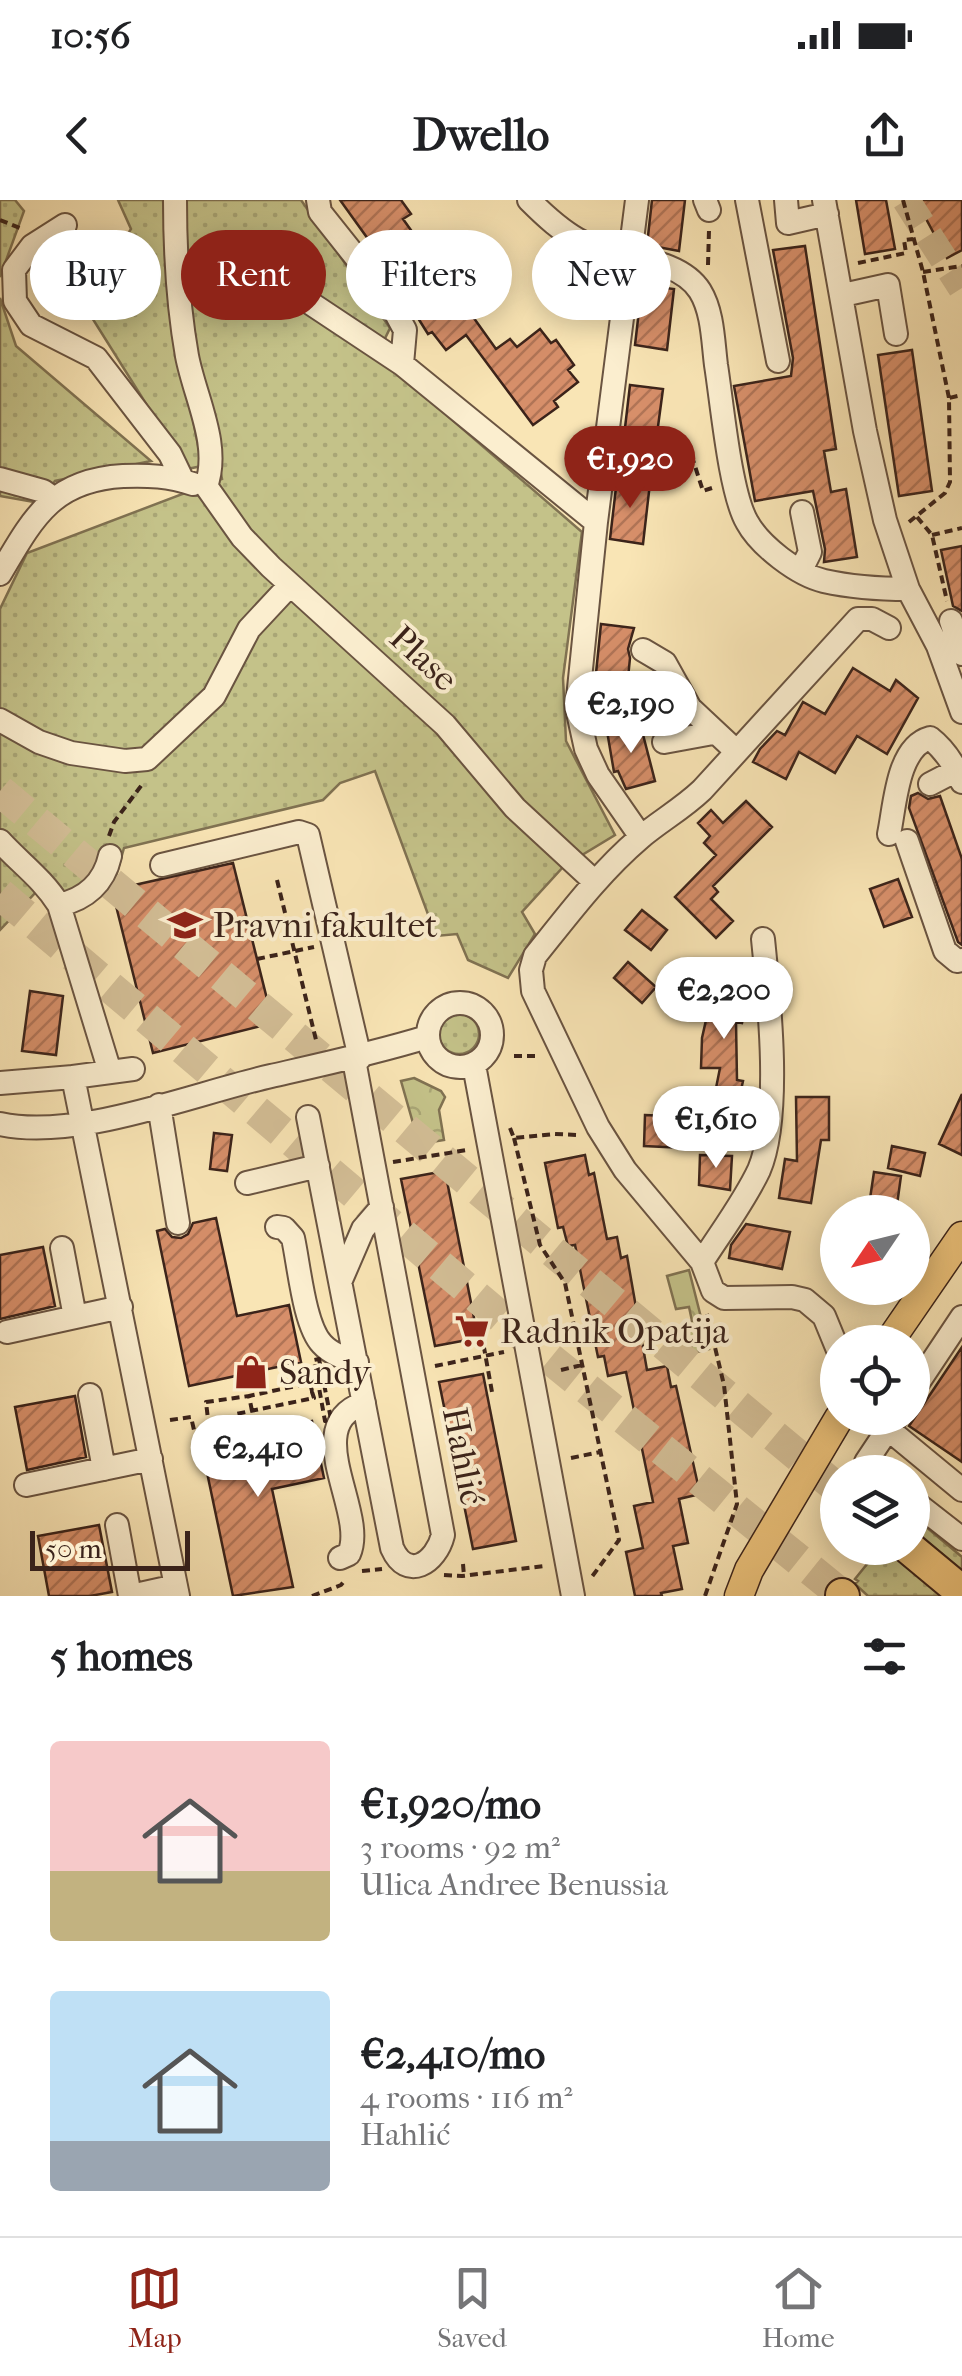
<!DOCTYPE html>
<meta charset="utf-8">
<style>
:root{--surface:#fff;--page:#f2f2f2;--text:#202124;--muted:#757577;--line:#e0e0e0;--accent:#8f2418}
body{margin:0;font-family:"IM FELL French Canon",serif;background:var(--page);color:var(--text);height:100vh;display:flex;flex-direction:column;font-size:38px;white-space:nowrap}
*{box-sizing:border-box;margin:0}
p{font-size:32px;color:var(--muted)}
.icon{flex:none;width:55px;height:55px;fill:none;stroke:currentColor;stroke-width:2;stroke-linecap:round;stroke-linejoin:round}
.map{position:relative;height:1396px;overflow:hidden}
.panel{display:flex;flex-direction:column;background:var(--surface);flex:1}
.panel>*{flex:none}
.guide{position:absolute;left:30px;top:30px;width:902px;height:90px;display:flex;gap:20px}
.needle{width:65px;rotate:235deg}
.controls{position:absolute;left:820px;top:995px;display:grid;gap:20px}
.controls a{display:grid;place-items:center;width:110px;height:110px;border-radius:50%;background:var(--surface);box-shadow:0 5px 25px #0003;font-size:50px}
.scale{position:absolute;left:30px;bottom:25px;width:160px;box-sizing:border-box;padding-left:10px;border:5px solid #3b231a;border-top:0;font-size:28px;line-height:35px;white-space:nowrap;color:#3b231a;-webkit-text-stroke:8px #fbeecf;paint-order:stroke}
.price{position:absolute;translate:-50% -85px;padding:0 22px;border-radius:35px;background:#fff;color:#222;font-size:32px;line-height:65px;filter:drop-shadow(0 2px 5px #0008)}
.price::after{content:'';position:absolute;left:50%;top:60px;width:30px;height:22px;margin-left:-15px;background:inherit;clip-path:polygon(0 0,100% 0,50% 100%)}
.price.on{background:var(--accent);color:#fff}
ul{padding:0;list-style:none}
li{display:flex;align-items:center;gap:30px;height:250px;padding:0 50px}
li span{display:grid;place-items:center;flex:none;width:280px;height:200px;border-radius:10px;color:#555}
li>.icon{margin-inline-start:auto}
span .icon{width:120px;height:120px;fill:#fffc;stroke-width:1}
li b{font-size:42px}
h2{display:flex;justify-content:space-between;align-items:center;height:120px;padding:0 50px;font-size:42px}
.pill{padding:0 35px;border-radius:45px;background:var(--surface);box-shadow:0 5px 25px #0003;font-size:35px;line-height:90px}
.pill.on{background:var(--accent);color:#fff}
.status{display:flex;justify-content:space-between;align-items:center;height:70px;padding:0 50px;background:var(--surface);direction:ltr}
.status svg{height:28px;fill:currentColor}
header{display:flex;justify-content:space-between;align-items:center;height:130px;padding:0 50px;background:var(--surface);font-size:45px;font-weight:700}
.menu{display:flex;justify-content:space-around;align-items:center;height:140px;border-top:2px solid var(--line);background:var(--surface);font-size:28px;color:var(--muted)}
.menu a{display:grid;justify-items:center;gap:5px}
.menu .on{color:var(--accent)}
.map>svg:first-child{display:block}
</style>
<div class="status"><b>10:56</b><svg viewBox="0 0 49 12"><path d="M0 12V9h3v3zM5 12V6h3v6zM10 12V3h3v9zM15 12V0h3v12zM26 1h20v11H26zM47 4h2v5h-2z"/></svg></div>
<header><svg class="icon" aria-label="back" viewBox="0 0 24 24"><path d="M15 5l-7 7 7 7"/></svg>Dwello<svg class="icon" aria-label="share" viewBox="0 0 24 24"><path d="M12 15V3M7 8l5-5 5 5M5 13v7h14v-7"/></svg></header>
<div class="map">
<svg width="962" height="1396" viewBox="0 0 962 1396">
<defs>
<pattern id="grass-dots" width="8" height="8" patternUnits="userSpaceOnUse" patternTransform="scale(2.5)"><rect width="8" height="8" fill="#c4c289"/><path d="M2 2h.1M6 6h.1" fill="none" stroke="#a9a676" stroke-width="1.8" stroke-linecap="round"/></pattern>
<pattern id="park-crowns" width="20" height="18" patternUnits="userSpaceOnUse" patternTransform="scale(2.5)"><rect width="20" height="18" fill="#c4c289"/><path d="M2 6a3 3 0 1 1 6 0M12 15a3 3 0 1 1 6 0" fill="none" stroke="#a9a676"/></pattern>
<pattern id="building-hatch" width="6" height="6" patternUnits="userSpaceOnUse" patternTransform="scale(2.5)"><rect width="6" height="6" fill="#d78f6a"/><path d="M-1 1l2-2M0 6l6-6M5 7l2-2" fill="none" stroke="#b07456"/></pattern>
</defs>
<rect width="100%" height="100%" fill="#f9e5b5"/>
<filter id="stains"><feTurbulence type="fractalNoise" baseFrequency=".002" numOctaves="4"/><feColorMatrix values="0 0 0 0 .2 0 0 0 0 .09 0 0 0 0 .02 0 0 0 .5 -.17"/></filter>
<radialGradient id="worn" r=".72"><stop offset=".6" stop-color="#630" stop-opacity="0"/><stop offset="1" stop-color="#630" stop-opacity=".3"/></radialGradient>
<!-- grass -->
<path fill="url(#grass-dots)" stroke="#807252" stroke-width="2.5" d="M0,0H15L24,11L0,77Z
M118,0H163L169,96L202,266L187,269L84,105L131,29Z
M184,0H301L390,128L377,155L582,332L563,478L566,541L615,635L564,666L522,712L535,734L508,778L468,760L457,734L436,736L375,571L340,583L323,600L124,648L116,676L86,704L39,689L0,730V409L27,353L222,279L184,88Z
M0,98L16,146L151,261L55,281L39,303L0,296Z
M439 834a20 20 0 1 1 40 0a20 20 0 1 1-40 0Z
M919,1321L962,1357V1371L913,1329Z
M880,1348H888L945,1396H868L855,1384L858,1381L855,1379Z"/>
<!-- park -->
<path fill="url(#park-crowns)" stroke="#807252" stroke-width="2.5" d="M414,878L441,891L445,897L439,910L444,940L419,944L401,881Z
M689,1070L709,1149L693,1153L685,1123L692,1121L689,1107L676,1109L667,1076Z"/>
<!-- building -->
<path fill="url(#building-hatch)" stroke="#3b231a" stroke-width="2.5" d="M340,0H401L411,14L403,19L496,149L510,139L517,147L540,129L551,143L556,140L574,165L568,170L578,182L554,201L558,207L533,225L466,135L446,150L432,132L428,134L398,86L363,42L368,39Z
M652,0H685L679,51L647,45Z
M856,0H886L895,49L865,54Z
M916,0H962V50L947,58Z
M805,46L836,249L824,251L831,292L846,289L857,357L824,362L825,349L813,291L755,301L734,186L791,176L793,158L773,50Z
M642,85L674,89L667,150L635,145Z
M912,150L932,291L899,296L878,155Z
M630,185L663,189L655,249L623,245Z
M617,279L650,283L643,344L610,339Z
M962,346V411L953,406L941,350Z
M601,424L634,428L628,449L630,458L627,488L595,483Z
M853,468L890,491L896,480L918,498L887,554L857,536L835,573L799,552L786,579L753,562L760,549L777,531L785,535L803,502L825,514Z
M640,523L655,581L626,589L618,571L614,572L607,531Z
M918,593L928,599L940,596L962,659V745L958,742L909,608L911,596Z
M746,601L772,627L713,686L718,692L711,699L733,721L716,738L675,697L716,655L704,643L710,636L698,623L711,610L723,623Z
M233,663L273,823L153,853L112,690Z
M898,679L912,717L884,727L870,689Z
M642,710L667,730L651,750L625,730Z
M628,762L656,787L642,803L614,778Z
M715,780L750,787L742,823L736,822L737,880L743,881L736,913L712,908L720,868H701L702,838Z
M30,791L63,796L56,855L22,851Z
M962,894V955L939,944Z
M796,897H829V940H821L811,1003L779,998L785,959L797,961Z
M645,915L687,917L685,948L644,946Z
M214,933L232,935L227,971L210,969Z
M892,946L925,953L920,976L888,968Z
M585,955L589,975L594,973L607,1039L617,1037L621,1058L627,1056L647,1170L667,1166L671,1187L676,1186L700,1294L679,1299L688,1343L673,1346L682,1389L661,1393L662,1396H635L626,1352L643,1348L634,1306L653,1302L635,1215L626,1172L608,1176L604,1156L598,1157L575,1045L568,1046L563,1027L558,1028L545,963Z
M700,955L732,956L730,990L699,985Z
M445,971L478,1138L435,1146L401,979Z
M874,972L901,976L896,1012H868Z
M216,1018L237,1116L289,1105L301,1162L189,1186L157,1031L165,1029L172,1037L181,1038L188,1034L193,1023Z
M746,1024L790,1032L782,1069L729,1058L731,1045Z
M43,1047L55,1106L0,1119V1055Z
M962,1147V1262L909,1226Z
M483,1174L516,1341L473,1349L439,1182Z
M75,1196L86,1257L27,1270L15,1207Z
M312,1221L324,1278L272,1289L293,1387L233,1396L201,1244Z
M99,1325L112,1392L90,1396H49L38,1336Z"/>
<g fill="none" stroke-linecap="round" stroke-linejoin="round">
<!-- major-tunnel -->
<path stroke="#d3be96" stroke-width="28" stroke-dasharray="28 14" stroke-linecap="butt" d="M906,0L962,88"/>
<!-- highway-tunnel -->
<path stroke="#d3be96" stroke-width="32" stroke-dasharray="32 16" stroke-linecap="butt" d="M0,591L838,1289
M0,694L548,1157L842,1395"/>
<!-- minor casing -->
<g stroke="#6a5441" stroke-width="26">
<path id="minor" d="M175,0C175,52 178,105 187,156C195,198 221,245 206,286L242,337L271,367L445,525L515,608L595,682
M318,0L320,12L386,95L405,130L402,164
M529,0C545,16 562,32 582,42C617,59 678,56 700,91C713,112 713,142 716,165C722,203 730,293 747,322C760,346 798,375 824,381C851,387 881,389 908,389
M637,0L596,322L577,508L586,549L598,575L641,637
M705,0L709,10
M747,0L778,161
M786,0L788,23L827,14
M824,0L865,231L885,320L908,389L938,446L962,512
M65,25L32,46L14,70L15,101L31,125L96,158L170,254L183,281
M274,79L402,164L596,322
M843,95L888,85L896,134
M0,279L43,291L53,298
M801,370L810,352L802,312
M0,374C33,318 52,280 123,276C148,275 169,276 193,284
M951,421L962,454
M643,450L665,463L690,508L736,551
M0,520L39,542L71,553L125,561L147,559L214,496L249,429L290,385
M664,542L713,533
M930,584L957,570
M889,634C895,606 897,547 930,538C944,549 955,566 962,582
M0,641C20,663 43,679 59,705L110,872
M907,641L945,751L957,761L962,760
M162,665L299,632L308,635L360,858
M59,705C86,699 104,683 110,656
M428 835a32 32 0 1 1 64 0a32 32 0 1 1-64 0Z
M474,865L573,1396
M133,869L73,877L178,1396
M0,883L73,877
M159,905L178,1023
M308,917L392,1348C407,1382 436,1363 443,1335L354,860
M0,924C77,941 192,894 271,876C324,864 375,853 427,837
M247,983L318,966
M277,1027L284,1028L293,1038C299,1065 304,1125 322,1144C331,1154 344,1158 357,1162
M62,1048L75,1117
M702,1062C721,1032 744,1002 759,970C782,916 769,798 763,739
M341,1080L363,1029L382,1007
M7,1132L121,1107
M838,1150L824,1116L805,1100L792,1097L724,1098L713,1091L702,1062L625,970L598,927L533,791L531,770L535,756C568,715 600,672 640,638C660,621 682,609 702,590L858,419H872L889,428
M912,1192L962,1117
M90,1195L104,1269
M896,1218L888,1229L962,1290
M878,1272L866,1262L888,1229
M26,1285L151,1259
M912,1300L962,1339
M117,1325L130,1396
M340,1358L349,1354C368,1312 298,1226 364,1203
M131,1396L176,1386"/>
</g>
<!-- major casing -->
<g stroke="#3b231a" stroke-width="31">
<path id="major" d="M889,1142L962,1036
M739,1396L749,1370L839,1218"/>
</g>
<!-- highway casing -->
<g stroke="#3b231a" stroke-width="36">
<path id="highway" d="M909,1348L962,1392
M842,1395L843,1396"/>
</g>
<!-- path -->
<path stroke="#3b231a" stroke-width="4" stroke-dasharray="8 5" stroke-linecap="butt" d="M903,0L923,72L949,198
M0,20L20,28
M858,63L906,53L904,40L913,39
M708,65L709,30
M923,72L962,66
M626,257C643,259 666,264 681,254L693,260L703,291L712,288
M917,317L932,335L947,401
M909,322L945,293L950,282L949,198L962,195
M932,335L962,328
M109,636L114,622L144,582
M277,680L317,844
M257,759L314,747
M514,856H538
M510,928L514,938L555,934L578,935
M514,938L540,1045L565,1083L619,1340L591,1378
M393,962L467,950
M479,1120L492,1192
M319,1159L331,1219L325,1221L314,1160Z
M435,1166L504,1152
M561,1170L582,1165
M252,1211L249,1196L310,1183L312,1191
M170,1220L191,1217L194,1230L239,1223L236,1214L314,1198L312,1192L318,1191
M209,1228L206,1202L249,1196
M571,1258L600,1252
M463,1364L464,1376
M362,1371L382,1369
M444,1375L462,1376L544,1366
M312,1396L341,1385L345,1380
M705,1396L737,1304L724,1185L707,1114"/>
<!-- minor -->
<use href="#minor" stroke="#fbeecf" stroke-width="22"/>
<!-- major -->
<use href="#major" stroke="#ecc27a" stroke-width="28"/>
<!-- highway -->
<use href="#highway" stroke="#ecc27a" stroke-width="32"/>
</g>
<!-- icons -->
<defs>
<g id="university-bare" transform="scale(2.7)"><path d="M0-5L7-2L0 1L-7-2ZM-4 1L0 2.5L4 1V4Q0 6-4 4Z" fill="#8f2418" stroke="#fbeecf" stroke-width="2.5" paint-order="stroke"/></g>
<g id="supermarket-bare" transform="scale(2.7)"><path d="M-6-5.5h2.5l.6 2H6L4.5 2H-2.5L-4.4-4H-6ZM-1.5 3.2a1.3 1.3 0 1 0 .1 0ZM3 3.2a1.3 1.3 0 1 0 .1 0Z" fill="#8f2418" stroke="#fbeecf" stroke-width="2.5" paint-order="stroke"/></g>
<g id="shop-bare" transform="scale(2.7)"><path d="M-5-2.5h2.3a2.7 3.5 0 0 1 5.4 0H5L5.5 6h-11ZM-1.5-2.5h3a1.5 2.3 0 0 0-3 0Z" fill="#8f2418" stroke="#fbeecf" stroke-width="2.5" paint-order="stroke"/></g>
</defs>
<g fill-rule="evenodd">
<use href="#university-bare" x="185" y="725"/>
<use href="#supermarket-bare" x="472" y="1131"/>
<use href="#shop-bare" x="251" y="1172"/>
</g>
<g text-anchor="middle" stroke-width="8" stroke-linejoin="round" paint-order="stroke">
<!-- street labels -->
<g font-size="35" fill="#3b231a" stroke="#fbeecf">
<text transform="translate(424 458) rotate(43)" y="12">Plase</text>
<text transform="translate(464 1256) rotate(79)" y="12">Hahlić</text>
</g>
<!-- poi labels -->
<g font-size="35" fill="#3b231a" stroke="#fbeecf" text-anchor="start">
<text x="213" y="737">Pravni fakultet</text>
<text x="500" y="1143">Radnik Opatija</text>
<text x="279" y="1184">Sandy</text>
</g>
</g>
<rect width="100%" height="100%" filter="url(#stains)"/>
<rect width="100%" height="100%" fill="url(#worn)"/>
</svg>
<div class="controls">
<a><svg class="needle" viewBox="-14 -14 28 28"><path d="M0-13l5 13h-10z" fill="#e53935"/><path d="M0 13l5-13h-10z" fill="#757577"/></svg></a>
<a><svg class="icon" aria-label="locate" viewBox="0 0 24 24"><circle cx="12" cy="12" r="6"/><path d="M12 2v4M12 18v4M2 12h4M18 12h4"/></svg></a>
<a><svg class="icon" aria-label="layers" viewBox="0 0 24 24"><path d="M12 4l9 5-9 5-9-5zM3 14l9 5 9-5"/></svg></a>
</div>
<div class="scale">50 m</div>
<b class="price on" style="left:630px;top:311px">€1,920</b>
<b class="price" style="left:631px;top:556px">€2,190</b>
<b class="price" style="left:724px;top:842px">€2,200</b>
<b class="price" style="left:716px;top:971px">€1,610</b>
<b class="price" style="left:258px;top:1300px">€2,410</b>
<div class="guide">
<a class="pill">Buy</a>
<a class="pill on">Rent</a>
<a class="pill">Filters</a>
<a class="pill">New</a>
</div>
</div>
<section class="panel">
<h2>5 homes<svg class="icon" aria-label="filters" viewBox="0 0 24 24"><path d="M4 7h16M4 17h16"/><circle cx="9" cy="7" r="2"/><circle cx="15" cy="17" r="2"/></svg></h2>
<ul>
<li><span style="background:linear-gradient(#f6c9c9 65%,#c2b280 0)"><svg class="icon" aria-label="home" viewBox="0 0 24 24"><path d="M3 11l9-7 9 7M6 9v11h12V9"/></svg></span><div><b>€1,920/mo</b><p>3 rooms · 92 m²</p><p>Ulica Andree Benussia</p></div></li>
<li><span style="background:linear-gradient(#bfe0f5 75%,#9aa5b1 0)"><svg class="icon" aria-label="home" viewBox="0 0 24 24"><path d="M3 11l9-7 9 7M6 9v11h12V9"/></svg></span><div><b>€2,410/mo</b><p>4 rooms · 116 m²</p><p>Hahlić</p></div></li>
</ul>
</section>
<nav class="menu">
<a class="on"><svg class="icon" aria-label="map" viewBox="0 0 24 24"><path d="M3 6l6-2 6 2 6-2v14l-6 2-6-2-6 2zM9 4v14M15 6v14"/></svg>Map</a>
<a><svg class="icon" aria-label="saved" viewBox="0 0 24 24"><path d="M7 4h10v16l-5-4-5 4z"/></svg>Saved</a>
<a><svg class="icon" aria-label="home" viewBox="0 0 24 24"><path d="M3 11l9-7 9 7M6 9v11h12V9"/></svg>Home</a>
</nav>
